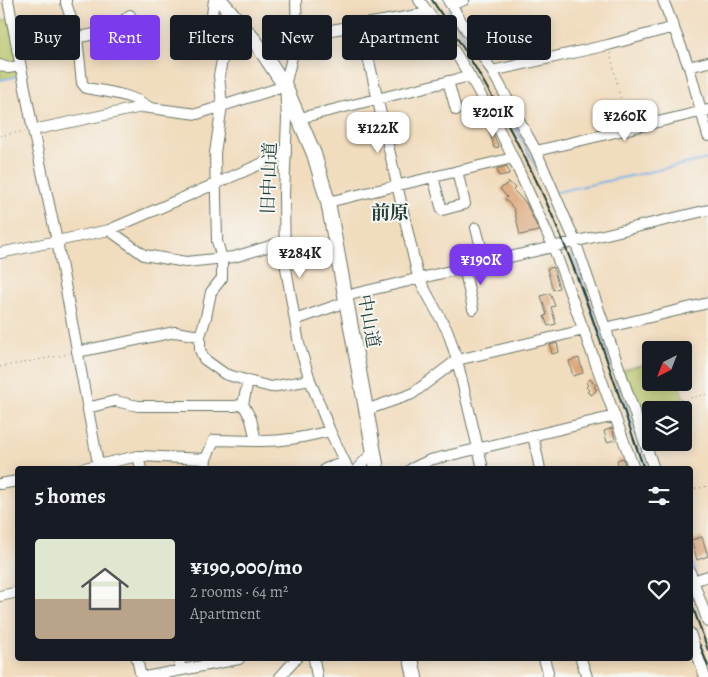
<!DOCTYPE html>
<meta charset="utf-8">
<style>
:root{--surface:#171b24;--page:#242831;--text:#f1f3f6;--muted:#9ea1a6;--line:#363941;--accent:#7c3aed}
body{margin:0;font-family:Alegreya,"Noto Serif JP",serif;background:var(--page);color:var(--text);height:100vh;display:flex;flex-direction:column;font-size:19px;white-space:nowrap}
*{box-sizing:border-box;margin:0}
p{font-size:16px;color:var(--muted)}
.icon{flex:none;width:28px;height:28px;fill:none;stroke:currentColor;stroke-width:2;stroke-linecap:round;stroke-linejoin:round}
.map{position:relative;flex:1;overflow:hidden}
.panel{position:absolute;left:15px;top:466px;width:678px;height:195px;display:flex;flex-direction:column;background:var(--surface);border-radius:5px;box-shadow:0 2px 12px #0003}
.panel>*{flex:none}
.banner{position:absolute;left:15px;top:15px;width:679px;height:45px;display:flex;gap:10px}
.needle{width:32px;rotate:222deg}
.buttons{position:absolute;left:642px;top:341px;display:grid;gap:10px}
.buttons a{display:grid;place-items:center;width:50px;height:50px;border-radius:5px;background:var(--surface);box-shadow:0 2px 12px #0003;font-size:25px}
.price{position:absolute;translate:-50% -42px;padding:0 11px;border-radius:10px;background:#fff;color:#222;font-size:16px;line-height:32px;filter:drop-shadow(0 1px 2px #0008)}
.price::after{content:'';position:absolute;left:50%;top:30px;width:15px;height:11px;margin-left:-8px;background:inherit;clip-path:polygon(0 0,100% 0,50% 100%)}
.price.current{background:var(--accent);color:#fff}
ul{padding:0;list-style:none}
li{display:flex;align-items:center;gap:15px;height:125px;padding:0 20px}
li+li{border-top:1px solid var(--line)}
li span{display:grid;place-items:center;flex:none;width:140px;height:100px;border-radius:5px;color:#555}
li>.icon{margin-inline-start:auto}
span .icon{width:60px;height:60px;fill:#fffc;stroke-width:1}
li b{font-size:21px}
h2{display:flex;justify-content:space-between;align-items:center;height:60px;padding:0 20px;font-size:21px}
.pill{padding:0 18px;border-radius:5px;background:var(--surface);box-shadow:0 2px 12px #0003;font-size:18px;line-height:45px}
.pill.current{background:var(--accent);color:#fff}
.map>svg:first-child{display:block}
</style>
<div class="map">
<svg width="708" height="677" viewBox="0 0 708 677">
<rect width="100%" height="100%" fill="#f6f6f2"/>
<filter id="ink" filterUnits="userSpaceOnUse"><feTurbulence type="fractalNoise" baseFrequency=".02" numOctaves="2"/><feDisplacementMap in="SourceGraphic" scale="10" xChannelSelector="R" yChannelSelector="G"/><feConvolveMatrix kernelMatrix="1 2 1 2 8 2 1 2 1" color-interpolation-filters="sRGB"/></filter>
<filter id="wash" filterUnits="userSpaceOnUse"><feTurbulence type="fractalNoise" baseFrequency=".0096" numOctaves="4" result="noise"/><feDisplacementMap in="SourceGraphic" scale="20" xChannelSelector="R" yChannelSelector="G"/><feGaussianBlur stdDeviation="1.12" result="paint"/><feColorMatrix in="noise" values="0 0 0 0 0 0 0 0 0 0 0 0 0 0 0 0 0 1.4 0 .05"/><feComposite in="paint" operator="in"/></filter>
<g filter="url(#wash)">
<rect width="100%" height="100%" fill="#f1dcbd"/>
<!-- green -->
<path fill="#b9c567" stroke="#6c814e" d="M11,18L22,75L0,80V21Z
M651,362V382L679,383L684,399L634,411L620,371Z"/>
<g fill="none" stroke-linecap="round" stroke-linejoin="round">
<!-- stream -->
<path stroke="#76afe6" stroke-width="2" d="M448,10L491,81L543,180
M0,80L20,76
M557,192L708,159
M570,247L648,469
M690,556L695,571"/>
</g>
<g id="blocks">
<!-- building -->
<path fill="#dda679" d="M428,31L430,38L436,36L440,42L426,46L425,43L423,44L420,33Z
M487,123H488L499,147L494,148Z
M507,166L509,174L499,176L497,169Z
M509,182L515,188L513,190L526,203L539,231L520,235L514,209L505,199L507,197L500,189Z
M553,267L559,288L553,290L547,269Z
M550,293L555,306L551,307L556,324L548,326L544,316L547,315L541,296Z
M557,343L559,352L552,354L550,345Z
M579,358L583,373L573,376L569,361Z
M590,379L596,385L594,387L597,389L592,395L587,392L589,390L586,387L588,385L586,383Z
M612,428L615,440L607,442L604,431Z
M623,458L626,469H619L617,460Z
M702,537L708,556L697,560L691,540Z"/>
</g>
</g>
<g filter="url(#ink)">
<use href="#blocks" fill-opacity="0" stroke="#687564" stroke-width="1"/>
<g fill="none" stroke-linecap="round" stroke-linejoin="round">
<!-- minor casing -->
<g stroke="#687564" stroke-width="12">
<path id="minor" d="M8,0L33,130L57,241L99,469
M66,0V3L77,37L82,83L86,88C108,92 131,94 149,107
M214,0L212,15L223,55L219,76L222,105L215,153L217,241L222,259V278L211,292L206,317L200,336V350L204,359L225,374L248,381
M296,0L297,36L285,86L287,118L284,195L285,262L299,344L310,380L330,431L348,469
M448,0L492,71L536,151L575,241L654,469
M663,0L689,67L708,136
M451,5L464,0
M361,26L418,277L448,332L457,360L483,469
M297,36L429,13
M17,50L114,30L130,15
M222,53L255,41
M0,65L8,68L20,66
M689,67L708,62
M492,71L608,45L674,27
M448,81L456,110
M300,118L470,76
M33,130L142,107L197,114L285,86
M536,151L708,110
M513,158L553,246L634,469
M433,177L442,210L465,204L457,171
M328,202L513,158C487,103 456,49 419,0
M476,228L485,262
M109,230L144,255L186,262L234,257L283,242
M0,253L109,230L286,153
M464,267L473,309
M345,296L708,210
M295,320L346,302
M605,328L708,303
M77,352L175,332L200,336
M87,408L115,401L138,406H235L243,404L248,381L271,387L310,380
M366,410L412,394L457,360L584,330
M533,435L540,469
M256,441C282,442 305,437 330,431
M138,456L141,469
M80,469L138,456L206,459
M205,469L206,459L214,440L256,441L251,419L243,404
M325,469L345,462
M357,469L374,451
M411,469L430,460L615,416
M0,484L18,481
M690,572L708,622
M693,581L708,576
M0,596L18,592
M690,633L705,677
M137,659L141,677
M179,659L181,670
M314,659L317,677
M544,659L548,672L547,677
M581,659L587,677
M145,677L239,659
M280,677L296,659"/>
</g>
<!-- highway casing -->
<g stroke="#687564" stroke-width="16">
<path id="highway" d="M220,0L255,41L285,86L314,154L328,202L377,469
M411,659L415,677"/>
</g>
<!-- path -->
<path stroke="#687564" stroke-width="1" stroke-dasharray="1 4" stroke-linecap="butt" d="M610,53L626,122
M0,136L25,131
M0,367L69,354
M642,409L708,394
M690,490L708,486"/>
<!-- minor -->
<use href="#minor" stroke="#fff" stroke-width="10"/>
<!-- highway -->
<use href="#highway" stroke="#fff" stroke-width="14"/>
<!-- rail -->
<path stroke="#1f3d34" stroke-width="2" d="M432,0C472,58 507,120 538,184C581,275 611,374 644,469
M690,599L708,650
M700,645L708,666"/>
</g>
</g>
<g text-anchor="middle" stroke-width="4" stroke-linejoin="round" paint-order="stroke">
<!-- street labels -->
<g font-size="18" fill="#1f3d34" stroke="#f6f6f2">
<text transform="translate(269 178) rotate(-88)" y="6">旧中山道</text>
<text transform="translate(369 321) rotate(80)" y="6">中山道</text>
</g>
<!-- neighbourhood labels -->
<g font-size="19" font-weight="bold" fill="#1f3d34" stroke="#f6f6f2">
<text x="390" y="219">前原</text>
</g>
</g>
</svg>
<div class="buttons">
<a><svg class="needle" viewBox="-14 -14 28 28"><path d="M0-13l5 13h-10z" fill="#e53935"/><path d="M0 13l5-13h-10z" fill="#9ea1a6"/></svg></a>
<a><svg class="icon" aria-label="layers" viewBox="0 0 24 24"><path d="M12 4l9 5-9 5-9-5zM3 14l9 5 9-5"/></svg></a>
</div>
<b class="price" style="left:493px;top:138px">¥201K</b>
<b class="price" style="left:625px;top:142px">¥260K</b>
<b class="price" style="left:378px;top:154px">¥122K</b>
<b class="price" style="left:300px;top:279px">¥284K</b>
<b class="price current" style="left:481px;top:286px">¥190K</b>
<div class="banner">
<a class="pill">Buy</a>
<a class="pill current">Rent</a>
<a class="pill">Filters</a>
<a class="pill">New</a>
<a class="pill">Apartment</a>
<a class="pill">House</a>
</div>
<section class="panel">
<h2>5 homes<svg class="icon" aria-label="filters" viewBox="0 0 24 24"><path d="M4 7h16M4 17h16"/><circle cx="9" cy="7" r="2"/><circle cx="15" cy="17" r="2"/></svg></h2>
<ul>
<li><span style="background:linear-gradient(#dfe7d0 60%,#b9a48a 0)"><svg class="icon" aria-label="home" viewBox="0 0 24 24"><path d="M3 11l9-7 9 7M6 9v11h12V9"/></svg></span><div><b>¥190,000/mo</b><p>2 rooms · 64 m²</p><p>Apartment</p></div><svg class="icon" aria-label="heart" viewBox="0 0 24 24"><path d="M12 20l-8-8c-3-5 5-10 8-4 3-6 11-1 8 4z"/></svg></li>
</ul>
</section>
</div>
